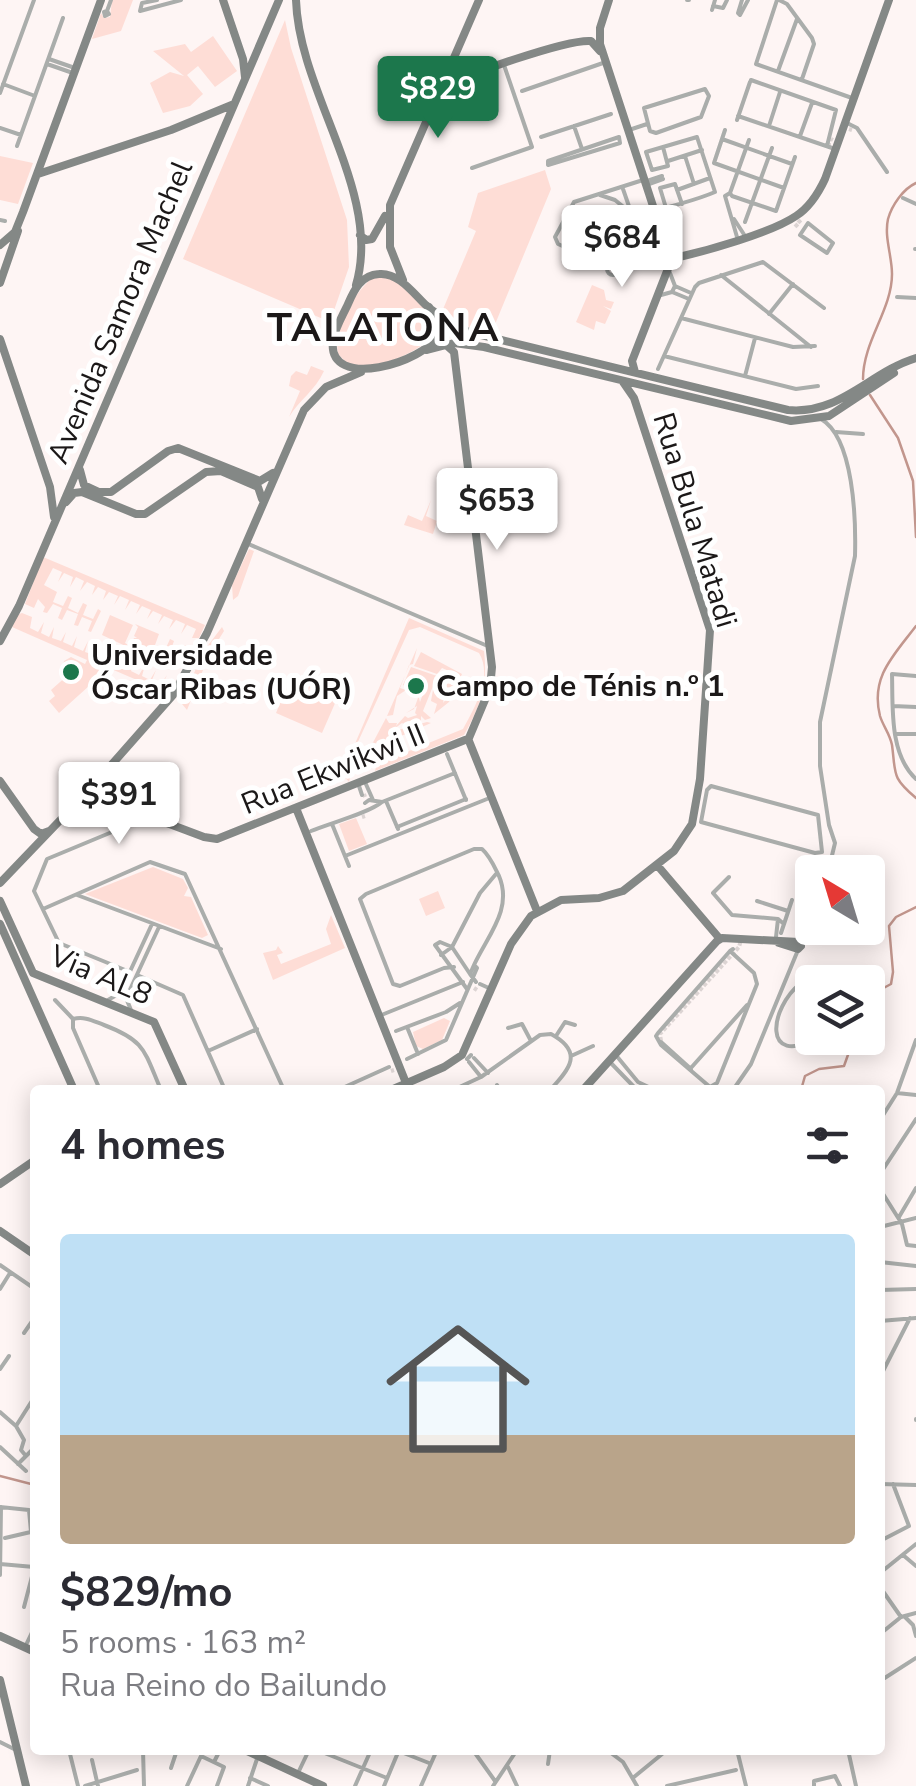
<!DOCTYPE html>
<meta charset="utf-8">
<style>
:root{--surface:#fff;--page:#f2f2f3;--text:#2b2b33;--muted:#7c7c81;--accent:#1c774c}
body{margin:0;font-family:"Nunito Sans",sans-serif;background:var(--page);color:var(--text);height:100vh;display:flex;flex-direction:column;font-size:38px;white-space:nowrap}
*{box-sizing:border-box;margin:0}
p{font-size:32px;color:var(--muted)}
.icon{flex:none;width:55px;height:55px;fill:none;stroke:currentColor;stroke-width:2;stroke-linecap:round;stroke-linejoin:round}
.map{position:relative;flex:1;overflow:hidden}
.panel{position:absolute;left:30px;top:1085px;width:855px;height:670px;display:flex;flex-direction:column;background:var(--surface);border-radius:10px;box-shadow:0 5px 25px #0003}
.panel>*{flex:none}
.needle{width:65px;rotate:322deg}
.buttons{position:absolute;left:795px;top:855px;display:grid;gap:20px}
.buttons a{display:grid;place-items:center;width:90px;height:90px;border-radius:10px;background:var(--surface);box-shadow:0 5px 25px #0003;font-size:50px}
.price{position:absolute;translate:-50% -85px;padding:0 22px;border-radius:10px;background:#fff;color:#222;font-size:32px;line-height:65px;filter:drop-shadow(0 2px 5px #0008)}
.price::after{content:'';position:absolute;left:50%;top:60px;width:30px;height:22px;margin-left:-15px;background:inherit;clip-path:polygon(0 0,100% 0,50% 100%)}
.price.active{background:var(--accent);color:#fff}
ul{padding:0;list-style:none}
li{display:grid;align-content:center;gap:20px;height:530px;padding:0 30px}
li span{display:grid;place-items:center;height:310px;border-radius:10px;color:#555}
li>.icon{margin-inline-start:auto}
span .icon{width:180px;height:180px;fill:#fffc;stroke-width:1}
li b{font-size:42px}
h2{display:flex;justify-content:space-between;align-items:center;height:120px;padding:0 30px;font-size:42px}
.map>svg:first-child{display:block}
</style>
<div class="map">
<svg width="916" height="1786" viewBox="0 0 916 1786">
<rect width="100%" height="100%" fill="#fef5f4"/>
<!-- green -->
<path fill="#feddd6" d="M112,0H133L121,31L92,39L101,13L104,18L110,17Z
M285,20L291,48L347,220L349,267L330,322L183,259Z
M213,36L237,71L215,87L198,66L187,75L203,94L190,106L163,113L150,83L170,72L184,76L153,51L185,44L191,52Z
M0,156L33,163L18,204L0,200Z
M545,170L551,189L491,334L469,329L441,314L476,231L468,227L478,193Z
M374,277C375,277 389,277 390,278C406,283 436,316 436,332C417,355 380,368 350,366L338,354C333,330 355,290 374,277Z
M592,285L604,290L606,300L614,302L611,309L603,306L611,311L605,324L596,321L594,330L576,322Z
M311,366L324,371C315,391 299,400 289,417L300,391L289,386L291,376L296,371L307,375Z
M431,500L426,516L437,521L433,534L404,525L408,515L422,521Z
M249,549L254,551L238,596L233,600L232,585Z
M43,557L205,625L199,638H192L196,629L187,625L181,634L185,624L176,620L169,629L173,620L164,616L158,624L162,615L153,611L147,619L151,610L142,606L136,614L140,605L131,601L125,610L129,600L120,596L114,605L118,596L109,592L103,600L106,591L98,587L92,595L95,586L87,582L80,591L84,581L76,577L70,587L73,577L64,573L58,582L62,572L53,568L44,585L57,592L53,602L63,606L68,596L72,598L68,608L78,613L83,603L87,605L83,615L93,619L98,609L101,611L91,632L88,631L92,621L82,617L78,626L74,625L78,614L67,610L62,620L58,618L62,608L53,604L47,613L43,612L45,607L38,599L34,608L25,604Z
M22,613L32,617L30,628L38,632L44,622L41,633L49,637L54,627L52,638L61,641L66,632L63,642L72,646L77,636L74,647L83,651L88,641L85,652L94,655L100,646L97,657L106,660L111,651L108,661L117,665L122,656L119,666L128,670L134,661L131,671L139,675L145,665L142,676L150,680L156,670L152,680L161,684L167,675L160,690L109,668L59,713L49,701L55,696L51,690L77,667L73,662L62,672L64,661L71,657L85,664L87,660L12,627L17,615Z
M110,615L133,625L125,643L130,646L134,638H137L134,636L138,627L135,624L159,634L155,645L165,650L170,639L174,641L170,652L180,656L185,645L188,647L178,669L175,668L179,658L169,653L164,664L161,662L165,651L154,647L149,657L102,635Z
M409,618L484,651C488,686 481,704 464,735L375,771L377,764L463,729C475,707 493,676 479,653L420,627L409,630L357,744L356,756L351,759L354,761L349,782L342,774Z
M222,627L224,631L209,655L187,710L182,704L183,696L206,648Z
M417,648L413,664L409,665L400,688L418,694L420,702L423,694L403,685L411,667L437,676L423,711L431,718L425,720L421,716V721L407,726L402,723L390,732L427,722L431,723L369,750L386,718L389,723H397L396,726L405,716L408,718L417,715L415,713L417,706L406,713L414,709L418,698L406,690L397,696L393,715L387,716Z
M421,652L462,674L449,702L434,714L437,704L431,701L433,690L445,695L443,703L452,692L449,690L445,693L434,687L439,677L445,679L449,671L442,668L437,674L414,666Z
M303,674L313,678L309,690L336,701L322,733L276,713L287,687L295,691Z
M356,818L367,844L349,851L339,824Z
M153,867L183,879L188,888L184,896L191,897L208,935L202,938L85,894Z
M438,891L445,908L426,916L419,899Z
M331,915L345,948L273,980L263,953L276,950L278,946L283,953L277,955L281,964L331,944L326,929Z
M444,1018L450,1021L442,1040L423,1049L416,1046L413,1032Z"/>
<g fill="none" stroke-linecap="round" stroke-linejoin="round">
<!-- stream -->
<path stroke="#c2968d" stroke-width="2.5" d="M863,379C863,341 892,310 892,274C892,256 884,237 888,219C892,205 903,189 916,183
M870,395L898,438L913,481L916,537
M916,626C894,655 870,677 880,716C883,726 890,734 892,745C896,774 891,777 916,798
M868,1003L878,991L891,984L893,972L889,926L896,917L916,907
M801,1090L805,1076L819,1069L844,1066L854,1038
M0,1476L35,1485"/>
<!-- street-tunnel -->
<path stroke="#dcd4d3" stroke-width="4" stroke-dasharray="4 2" stroke-linecap="butt" d="M849,129L852,130
M831,139L833,140
M829,145H831
M798,220L801,223
M795,224L798,227
M364,794L365,797
M362,817L365,816
M474,988L477,990
M661,1041L660,1034L739,947L741,940
M391,1071L394,1070"/>
<!-- street -->
<path stroke="#aaadab" stroke-width="4" d="M157,0L142,3L140,11L181,0
M687,0H689
M742,0L738,13L740,15L748,0
M777,0L756,64L852,98
M779,0L787,4L812,38L814,44L802,79
M713,6L723,8L727,0
M712,10L715,0
M107,11L109,14L105,16L104,12Z
M107,11L111,0
M49,59L72,67
M47,64L70,72
M778,71L797,19
M751,80L836,110L827,146
M3,84L35,96
M705,89L709,96L701,117L656,133L650,131L644,108Z
M522,91L603,63
M0,93L34,0
M738,116L835,149
M737,120L750,82
M845,122L857,128L887,172
M574,126L582,149
M769,126L780,92
M0,128L21,135
M629,130L647,124
M725,130L722,139L792,164
M800,136L812,103
M541,137L611,114
M619,137L620,143L548,165V161Z
M722,139L714,163L784,188
M749,140L730,193L732,196L776,211L795,157
M17,146L63,18
M663,147L668,166L652,170L646,152L697,137L715,192C699,199 682,203 666,208L660,188L675,184L682,204
M685,156L694,184
M668,161L702,150
M472,168L532,147L504,65
M647,181L662,176
M649,184L663,179
M623,189L641,241
M677,190L710,178
M730,193L725,196L737,237
M600,195L615,200L626,209
M903,198L916,204
M567,212L637,243
M734,219L745,236
M0,220L5,221
M745,222L772,148
M808,223L833,243L827,253L800,235Z
M623,247L661,235
M915,249H916
M616,263L624,245
M607 269a6 6 0 1 1 12 0a6 6 0 1 1-12 0Z
M608,266L558,244L555,237L574,202L643,180
M670,273L675,286L672,292
M721,275L811,347
M675,286L691,293
M661,295L672,292L689,299
M897,297L916,298
M769,314L793,284
M681,318L793,347L815,346
M664,356L796,389L818,386
M658,369L695,287L699,283L763,262L824,308
M745,376L755,338
M821,419C854,438 856,520 855,556L820,722V766L829,825L835,843L828,872
M836,432L863,434
M246,543L490,647
M916,676L892,674C893,707 889,754 916,779
M893,706L916,707
M896,734H916
M447,754L466,800
M365,782L373,800
M358,783L362,795
M711,786L818,815L822,852L815,853L701,822L707,790Z
M386,801L398,829
M365,803L369,800L382,802
M94,821L114,814L119,823L112,832L47,859L34,891L59,943L130,972
M99,823L116,815
M332,824L349,866
M397,827L466,799
M311,831C330,823 369,813 382,802L455,773
M345,856L487,799
M729,877L713,893L732,915L778,919L784,924
M77,895L221,949
M757,901L788,911
M43,909L150,862L185,874L284,1090
M781,933L792,900
M776,937L778,919
M801,944L812,919
M730,951L754,973L757,984L717,1083L710,1087L661,1045L656,1036L658,1033L730,951L733,949
M441,955L452,947L480,893L496,874
M474,965L470,974L476,982
M137,975L183,995L225,1090
M480,984L491,989
M812,984L801,983C769,1008 762,1068 817,1038
M467,989L435,945L440,942L452,947L470,974
M128,994L159,927
M126,998L131,1010
M55,1000L73,1019V1028L100,1090
M108,1000L120,993L152,924
M379,1016L463,982
M73,1019C85,1016 93,1021 104,1025C146,1041 144,1051 161,1090
M407,1027L418,1054
M508,1028L522,1024L531,1041
M396,1031L446,1012L460,1003
M556,1036L565,1022L575,1025
M661,1042L691,1069
M208,1051L257,1029
M615,1054L638,1082L655,1090
M571,1056L593,1046
M474,1058L488,1073
M407,1059L446,1040L477,968L474,965C488,935 513,909 499,876C494,866 490,856 482,849H474L366,894L360,899L393,984L400,986L444,968L454,967
M467,1059L471,1055
M609,1061L637,1090
M469,1062L481,1077
M690,1069L747,1005
M497,1085L500,1090
M338,1090L389,1067
M453,1090L481,1077L540,1035L551,1034C584,1052 570,1069 550,1090
M733,1090L751,1064L798,950
M897,1093L916,1095
M880,1120L897,1093L916,1040
M880,1174L916,1119
M880,1189L902,1224L907,1245L916,1246
M899,1217L916,1188
M880,1227L916,1218
M880,1262L916,1266
M0,1265L35,1289
M0,1289L10,1273
M880,1290L916,1289
M880,1321L916,1318
M24,1333L35,1317
M0,1369L9,1356
M880,1377L910,1318
M0,1412L16,1426L24,1440L21,1450L26,1456
M916,1419V1420
M16,1426L35,1396
M0,1447L26,1471
M18,1464L35,1447
M880,1484L916,1485
M0,1507L29,1510L31,1532
M880,1516L883,1527
M5,1538L35,1531
M880,1541L909,1526L893,1484
M903,1555L916,1566
M0,1564L34,1567
M880,1573L916,1544
M0,1575L1,1507
M880,1587L901,1617
M24,1607L35,1565
M905,1617L913,1625L916,1636
M880,1634L901,1617L916,1613
M25,1647L35,1626
M880,1681L916,1658
M0,1742L14,1749
M69,1750L78,1786
M143,1750L144,1786
M317,1750L387,1778
M396,1750L429,1763
M607,1750L623,1762L637,1786
M737,1750L746,1786
M848,1750L856,1786
M475,1753L495,1781
M92,1760L98,1786
M214,1762L220,1750
M548,1764L550,1750
M508,1767L517,1786
M171,1768L177,1750
M298,1773L309,1750
M634,1777L667,1750
M250,1778L268,1786
M85,1786L137,1770
M187,1786L201,1756L224,1767L217,1786
M248,1786L257,1759
M355,1786L371,1750
M384,1786L399,1750
M421,1786L437,1750
M493,1786L517,1750
M667,1786L736,1770
M814,1786V1781L835,1776L840,1786"/>
<!-- secondary -->
<path stroke="#848886" stroke-width="8" d="M223,0L243,59L245,77
M296,0C299,94 383,193 356,285
M609,0L600,28V44L671,261L632,361L635,372
M443,89C462,75 568,39 591,41L600,51
M38,174L171,130L234,104
M360,235L366,240L372,239L385,216
M0,245L15,232L23,212L101,0
M670,250L675,258C706,251 771,233 796,216C810,207 818,194 825,179L889,0
M403,280L390,247V205L479,0
M0,283L18,231
M429,307C436,316 441,324 436,336C428,361 326,393 333,340C335,328 343,315 348,304C354,290 361,275 379,274C400,272 415,296 429,308C442,318 455,325 469,332L788,410C840,415 870,372 916,358
M0,339L50,487L54,517
M445,344L454,352L492,667L490,688L469,738
M427,350L454,343L484,347L791,421L829,416L894,373
M80,470L84,485L99,492H111L168,451L178,448L260,481L273,473
M66,502L74,493L82,492L136,514H145L206,472L221,471L258,487L262,499
M0,641L19,606L279,0
M469,741L537,911
M0,781L34,829L41,834L49,831
M82,800L103,799L204,837L217,839L465,740
M296,808L406,1083
M657,865L720,939
M0,883L91,788L173,695L207,633L304,410L326,387L361,372
M0,901L33,973L154,1022L185,1090
M0,924L74,1090
M391,1090L444,1067L462,1055L511,944L531,916L561,900L599,898L623,891L674,851L692,824L700,779L710,630L634,398L623,382
M583,1090L717,941L722,938L799,942L801,946L798,949L779,943
M0,1184L35,1160
M0,1231L35,1255
M0,1636L35,1652
M0,1680L26,1786
M245,1750L323,1786"/>
</g>
<!-- markers -->
<g fill="#1c774c" stroke="#fff" stroke-width="4">
<circle cx="71" cy="672" r="10"/>
<circle cx="416" cy="686" r="10"/>
</g>
<g text-anchor="middle" stroke-width="10" stroke-linejoin="round" paint-order="stroke">
<!-- street labels -->
<g font-size="30" fill="#1b1818" stroke="#fff">
<text transform="translate(120 312) rotate(-67)" y="10">Avenida Samora Machel</text>
<text transform="translate(695 520) rotate(73)" y="10">Rua Bula Matadi</text>
<text transform="translate(333 769) rotate(-22)" y="10">Rua Ekwikwi II</text>
<text transform="translate(101 975) rotate(23)" y="10">Via AL8</text>
</g>
<!-- poi labels -->
<g font-size="30" font-weight="bold" fill="#1b1818" stroke="#fff" text-anchor="start">
<text x="91" y="665">Universidade<tspan x="91" dy="34">Óscar Ribas (UÓR)</tspan></text>
<text x="436" y="696">Campo de Ténis n.º 1</text>
</g>
<!-- district labels -->
<g font-size="40" font-weight="bold" letter-spacing="2.5" fill="#1b1818" stroke="#fff">
<text x="384" y="341">TALATONA</text>
</g>
</g>
</svg>
<div class="buttons">
<a><svg class="needle" viewBox="-14 -14 28 28"><path d="M0-13l5 13h-10z" fill="#e53935"/><path d="M0 13l5-13h-10z" fill="#7c7c81"/></svg></a>
<a><svg class="icon" aria-label="layers" viewBox="0 0 24 24"><path d="M12 4l9 5-9 5-9-5zM3 14l9 5 9-5"/></svg></a>
</div>
<b class="price active" style="left:438px;top:141px">$829</b>
<b class="price" style="left:622px;top:290px">$684</b>
<b class="price" style="left:497px;top:553px">$653</b>
<b class="price" style="left:119px;top:847px">$391</b>
<section class="panel">
<h2>4 homes<svg class="icon" aria-label="filters" viewBox="0 0 24 24"><path d="M4 7h16M4 17h16"/><circle cx="9" cy="7" r="2"/><circle cx="15" cy="17" r="2"/></svg></h2>
<ul>
<li><span style="background:linear-gradient(#bfe0f5 65%,#b9a48a 0)"><svg class="icon" aria-label="home" viewBox="0 0 24 24"><path d="M3 11l9-7 9 7M6 9v11h12V9"/></svg></span><div><b>$829/mo</b><p>5 rooms · 163 m²</p><p>Rua Reino do Bailundo</p></div></li>
</ul>
</section>
</div>
